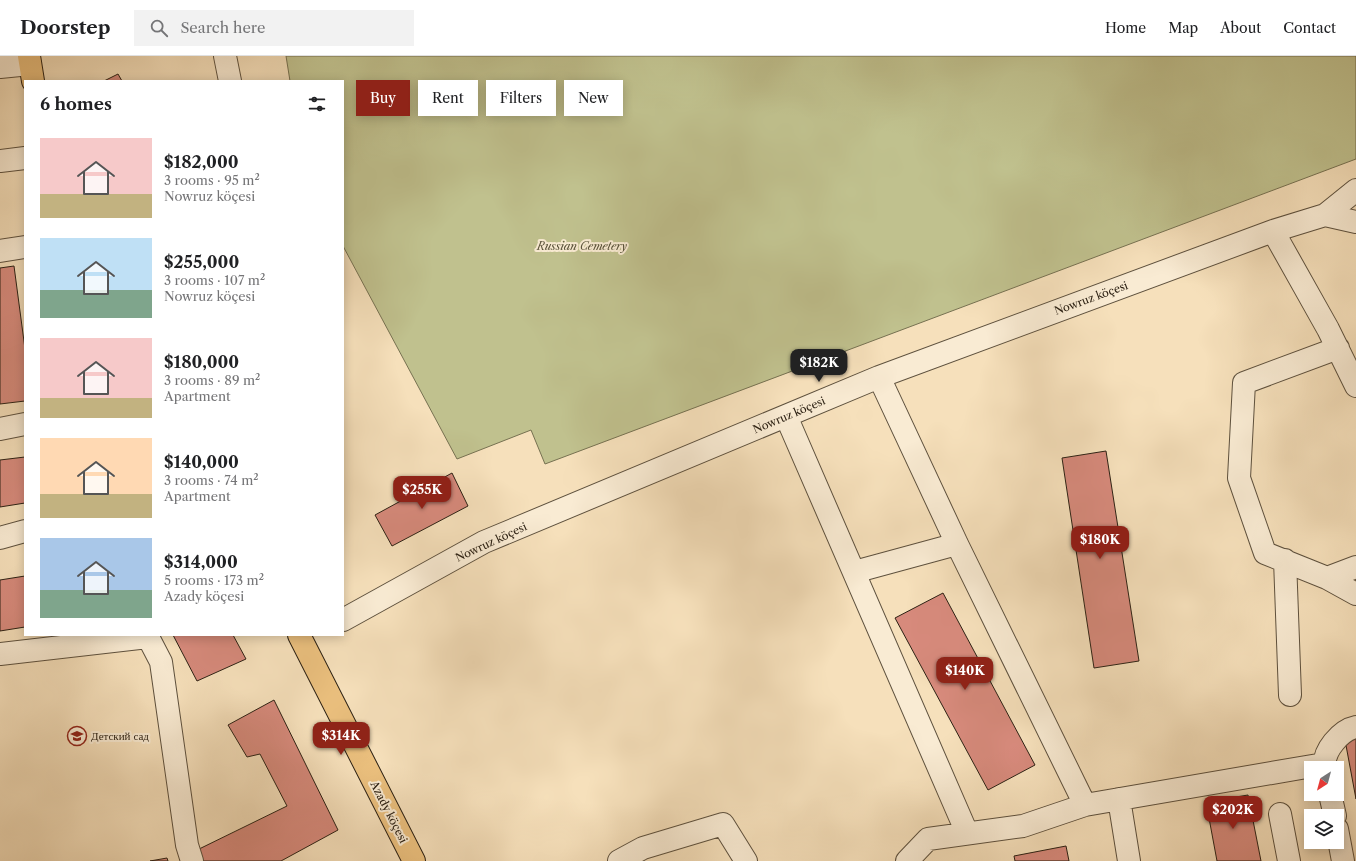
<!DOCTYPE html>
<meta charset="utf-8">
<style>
:root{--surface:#fff;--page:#f2f2f2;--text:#202124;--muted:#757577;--line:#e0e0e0;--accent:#8f2418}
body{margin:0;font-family:"Libre Caslon Text",serif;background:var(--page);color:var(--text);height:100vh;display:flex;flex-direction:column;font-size:15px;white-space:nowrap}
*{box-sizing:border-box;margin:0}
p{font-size:13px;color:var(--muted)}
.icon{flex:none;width:22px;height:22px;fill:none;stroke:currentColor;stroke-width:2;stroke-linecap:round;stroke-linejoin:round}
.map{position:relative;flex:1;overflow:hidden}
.panel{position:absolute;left:24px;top:24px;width:320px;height:556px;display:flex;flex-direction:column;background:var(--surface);border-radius:0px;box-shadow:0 2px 10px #0003}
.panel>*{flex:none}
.top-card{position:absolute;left:356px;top:24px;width:380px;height:36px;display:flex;gap:8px}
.needle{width:26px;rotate:216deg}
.controls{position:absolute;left:1304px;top:705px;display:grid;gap:8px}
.controls a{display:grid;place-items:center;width:40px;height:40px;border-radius:0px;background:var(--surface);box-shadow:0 2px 10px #0003;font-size:20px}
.price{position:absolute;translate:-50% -34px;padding:0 9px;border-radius:8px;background:var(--accent);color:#fff;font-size:13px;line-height:26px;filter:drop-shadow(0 1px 2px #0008)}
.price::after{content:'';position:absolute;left:50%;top:24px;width:12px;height:9px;margin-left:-6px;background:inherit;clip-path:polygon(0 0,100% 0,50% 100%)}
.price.current{background:#222;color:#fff}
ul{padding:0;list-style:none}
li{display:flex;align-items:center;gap:12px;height:100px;padding:0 16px}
li span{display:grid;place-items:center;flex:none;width:112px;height:80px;border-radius:0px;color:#555}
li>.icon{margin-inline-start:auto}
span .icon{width:48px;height:48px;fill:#fffc;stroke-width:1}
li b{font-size:17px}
h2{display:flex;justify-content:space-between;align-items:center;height:48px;padding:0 16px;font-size:17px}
.chip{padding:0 14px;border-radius:0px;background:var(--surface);box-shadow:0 2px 10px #0003;font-size:14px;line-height:36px}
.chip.current{background:var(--accent);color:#fff}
header{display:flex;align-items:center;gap:24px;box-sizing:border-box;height:56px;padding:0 20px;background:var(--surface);border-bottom:1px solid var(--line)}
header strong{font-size:19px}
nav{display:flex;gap:22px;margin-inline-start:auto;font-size:14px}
.search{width:280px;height:36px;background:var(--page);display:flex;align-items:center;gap:10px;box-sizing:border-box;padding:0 14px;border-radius:0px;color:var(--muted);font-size:15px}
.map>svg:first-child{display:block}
</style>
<header>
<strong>Doorstep</strong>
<div class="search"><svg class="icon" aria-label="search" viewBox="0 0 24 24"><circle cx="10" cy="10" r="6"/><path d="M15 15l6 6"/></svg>Search here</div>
<nav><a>Home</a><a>Map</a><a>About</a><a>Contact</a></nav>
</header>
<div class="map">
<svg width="1356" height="805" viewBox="0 0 1356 805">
<rect width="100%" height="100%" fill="#f6e0bb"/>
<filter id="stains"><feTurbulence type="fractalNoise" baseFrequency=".005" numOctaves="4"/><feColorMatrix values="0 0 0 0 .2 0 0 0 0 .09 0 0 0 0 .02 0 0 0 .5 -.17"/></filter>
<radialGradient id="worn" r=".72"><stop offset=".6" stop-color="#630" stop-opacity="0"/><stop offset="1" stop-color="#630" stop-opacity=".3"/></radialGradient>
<!-- green -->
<path fill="#c0c18e" stroke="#767151" d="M286,0H1356V103L545,408L531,374L457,403L343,190V25H290Z"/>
<!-- building -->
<path fill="#d78a7c" stroke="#2c2114" d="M118,18L122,25H104Z
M14,210L25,293V345L0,348V212Z
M1106,395L1139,605L1094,612L1062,402Z
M25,401V447L0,451V404Z
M452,417L468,450L392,490L375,459Z
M25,520V571L0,575V524Z
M943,537L1035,709L988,734L895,562Z
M173,579H233L246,603L197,625Z
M274,644L338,774L281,805H200L195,795L287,750L260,698L247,701L228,669Z
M1356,682V743L1345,684Z
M1248,739L1261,805H1217L1206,746Z
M1066,790L1069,805H1015L1014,800Z
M167,802L168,805H150Z"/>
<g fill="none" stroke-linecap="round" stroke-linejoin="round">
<!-- minor casing -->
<g stroke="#5e513e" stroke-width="24">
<path id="minor" d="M225,0L230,25
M0,11L30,8
M0,105L25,102
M1325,159L1356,166
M1273,175L1328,273L1356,330
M0,195L25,191
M1338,292L1244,327L1239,422L1265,497L1327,522L1356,511
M879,321L957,488L1085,749
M786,360L967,777
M0,373L25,368
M0,482L25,475
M1285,504L1290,639
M854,516L957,488
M1327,522L1356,538
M343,564L484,486L879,321L1273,175L1325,159L1356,134
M147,579L161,606L187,789L192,805
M0,598L148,581
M1325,712C1322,695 1341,674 1356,671
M1330,738L1335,760
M1119,743L1129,805
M1280,758L1289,805
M1337,773L1343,805
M619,805L643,792L723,768L746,805
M907,805L928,783L1023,770L1085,749L1324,708"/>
</g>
<!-- major casing -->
<g stroke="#2c2114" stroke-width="24">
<path id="major" d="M29,0L33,25
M299,579L414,805"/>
</g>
<!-- minor -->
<use href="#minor" stroke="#f9ebd3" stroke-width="22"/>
<!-- major -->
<use href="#major" stroke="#ebc07e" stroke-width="22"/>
</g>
<!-- icons -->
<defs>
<g id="school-ring" transform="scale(1)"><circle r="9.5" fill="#f9ebd3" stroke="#8f2418" stroke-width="1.5"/><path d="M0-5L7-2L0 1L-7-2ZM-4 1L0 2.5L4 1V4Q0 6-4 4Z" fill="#8f2418"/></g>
</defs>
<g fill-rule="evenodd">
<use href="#school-ring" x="77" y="680"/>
</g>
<g text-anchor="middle" stroke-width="4" stroke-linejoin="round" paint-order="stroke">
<!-- park labels -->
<g font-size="11" font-style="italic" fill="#585139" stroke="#f9ebd3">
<text x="582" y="194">Russian Cemetery</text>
</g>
<!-- street labels -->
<g font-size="11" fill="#2c2114" stroke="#f9ebd3">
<text transform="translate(1091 242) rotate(-20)" y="4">Nowruz köçesi</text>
<text transform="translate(789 359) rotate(-23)" y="4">Nowruz köçesi</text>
<text transform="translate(491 486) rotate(-25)" y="4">Nowruz köçesi</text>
<text transform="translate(389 756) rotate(63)" y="4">Azady köçesi</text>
</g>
<!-- poi labels -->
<g font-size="11" fill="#2c2114" stroke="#f9ebd3" text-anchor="start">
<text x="91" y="684">Детский сад</text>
</g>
</g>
<rect width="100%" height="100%" filter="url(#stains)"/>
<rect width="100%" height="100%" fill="url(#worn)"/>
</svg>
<div class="controls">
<a><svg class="needle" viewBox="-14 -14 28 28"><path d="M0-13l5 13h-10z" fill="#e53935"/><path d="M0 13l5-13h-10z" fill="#757577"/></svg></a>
<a><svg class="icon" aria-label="layers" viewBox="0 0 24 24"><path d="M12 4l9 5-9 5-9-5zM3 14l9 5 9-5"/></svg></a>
</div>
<b class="price current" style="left:819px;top:327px">$182K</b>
<b class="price" style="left:422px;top:454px">$255K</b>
<b class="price" style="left:1100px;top:504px">$180K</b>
<b class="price" style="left:965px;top:635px">$140K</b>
<b class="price" style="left:341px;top:700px">$314K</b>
<b class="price" style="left:1233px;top:774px">$202K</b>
<div class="top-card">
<a class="chip current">Buy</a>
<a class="chip">Rent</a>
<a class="chip">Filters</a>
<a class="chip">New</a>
</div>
<section class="panel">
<h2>6 homes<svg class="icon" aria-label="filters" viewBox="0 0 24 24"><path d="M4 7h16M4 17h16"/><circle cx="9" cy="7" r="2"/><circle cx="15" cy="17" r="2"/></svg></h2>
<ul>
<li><span style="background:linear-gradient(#f6c9c9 70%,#c2b280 0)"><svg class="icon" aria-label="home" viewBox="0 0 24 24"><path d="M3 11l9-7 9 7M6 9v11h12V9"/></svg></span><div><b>$182,000</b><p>3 rooms · 95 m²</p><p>Nowruz köçesi</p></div></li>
<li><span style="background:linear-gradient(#bfe0f5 65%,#7fa58c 0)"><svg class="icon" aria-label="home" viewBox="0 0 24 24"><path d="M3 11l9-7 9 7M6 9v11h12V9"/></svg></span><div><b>$255,000</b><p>3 rooms · 107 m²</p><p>Nowruz köçesi</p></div></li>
<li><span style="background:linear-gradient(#f6c9c9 75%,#c2b280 0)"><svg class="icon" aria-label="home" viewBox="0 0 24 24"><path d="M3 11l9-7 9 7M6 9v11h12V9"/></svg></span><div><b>$180,000</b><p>3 rooms · 89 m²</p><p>Apartment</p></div></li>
<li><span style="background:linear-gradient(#ffd9b3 70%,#c2b280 0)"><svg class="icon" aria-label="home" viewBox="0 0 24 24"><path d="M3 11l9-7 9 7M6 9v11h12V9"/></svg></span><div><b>$140,000</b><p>3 rooms · 74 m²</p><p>Apartment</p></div></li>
<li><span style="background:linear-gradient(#a9c7e8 65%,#7fa58c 0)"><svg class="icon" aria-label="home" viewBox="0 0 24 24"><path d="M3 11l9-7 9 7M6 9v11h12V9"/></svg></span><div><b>$314,000</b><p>5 rooms · 173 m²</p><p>Azady köçesi</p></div></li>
</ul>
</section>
</div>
